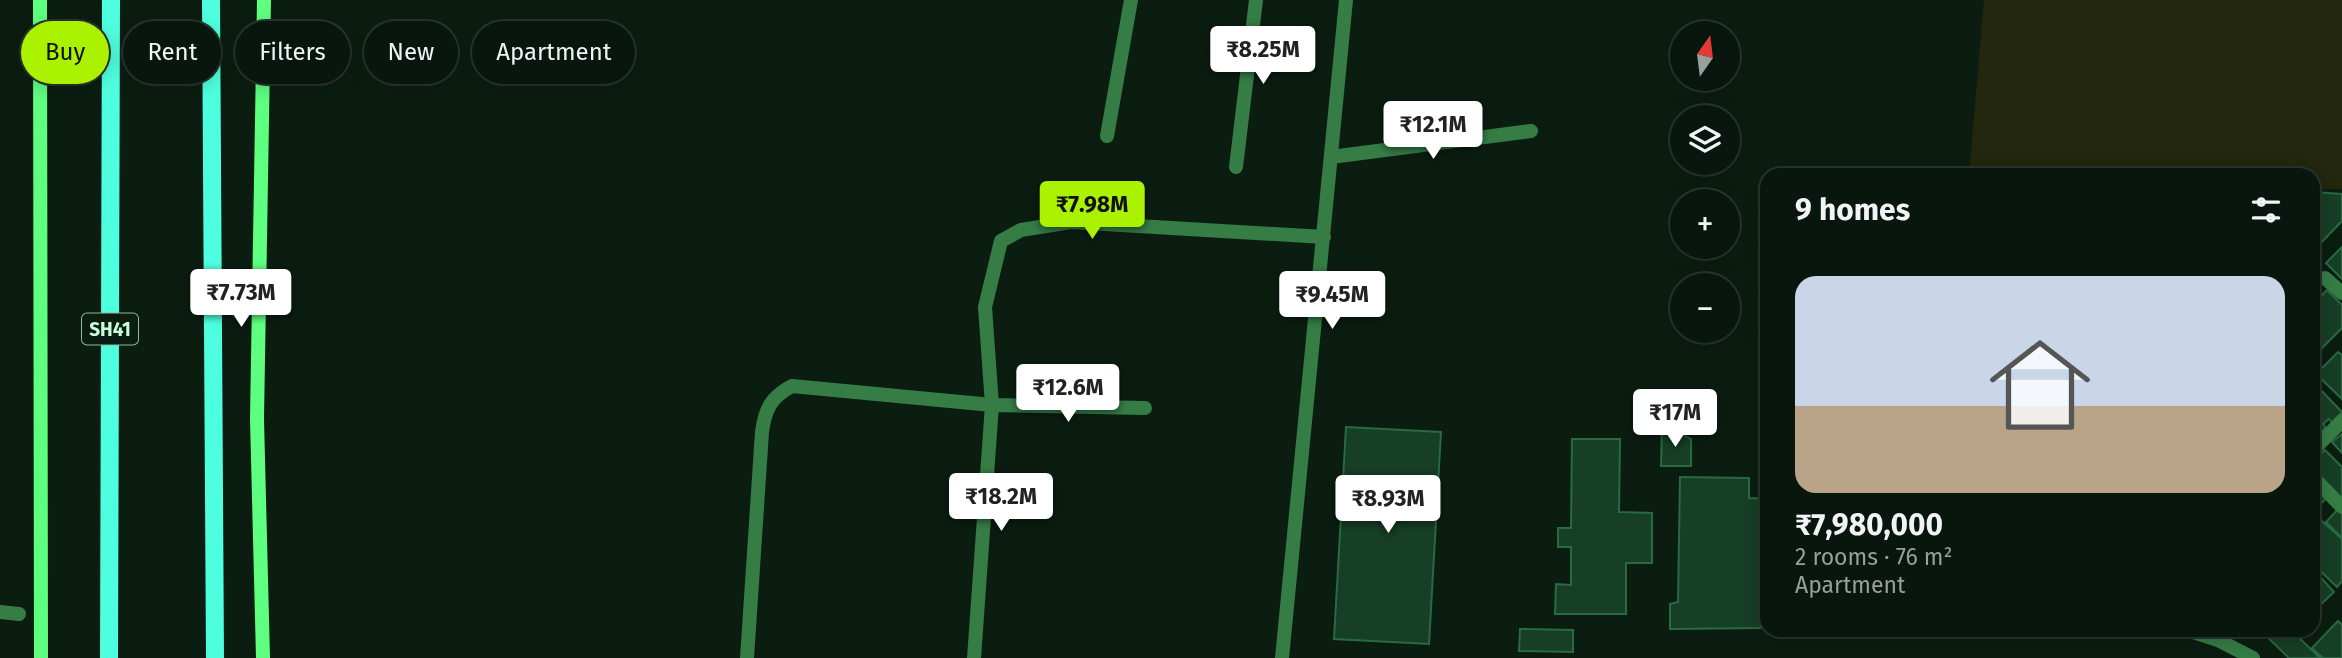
<!DOCTYPE html>
<meta charset="utf-8">
<style>
:root{--surface:#08160d;--page:#111f16;--text:#f1f3f6;--muted:#989f9d;--line:#29352e;--accent:#abf200}
body{margin:0;font-family:"Fira Sans",sans-serif;background:var(--page);color:var(--text);height:100vh;display:flex;flex-direction:column;font-size:26px;white-space:nowrap}
*{box-sizing:border-box;margin:0}
p{font-size:23px;color:var(--muted)}
.icon{flex:none;width:38px;height:38px;fill:none;stroke:currentColor;stroke-width:2;stroke-linecap:round;stroke-linejoin:round}
.map{position:relative;flex:1;overflow:hidden}
.sheet{position:absolute;left:1760px;top:168px;width:560px;height:469px;display:flex;flex-direction:column;background:var(--surface);border-radius:21px;box-shadow:0 4px 18px #0003,0 0 0 2px var(--line)}
.sheet>*{flex:none}
.guide{position:absolute;left:21px;top:21px;width:665px;height:63px;display:flex;gap:14px}
.needle{width:46px;rotate:14deg}
.tools{position:absolute;left:1670px;top:21px;display:grid;gap:14px}
.tools a{display:grid;place-items:center;width:70px;height:70px;border-radius:50%;background:var(--surface);box-shadow:0 4px 18px #0003,0 0 0 2px var(--line);font-size:35px}
.price{position:absolute;translate:-50% -60px;padding:0 16px;border-radius:7px;background:#fff;color:#222;font-size:23px;line-height:46px;filter:drop-shadow(0 2px 4px #0008)}
.price::after{content:'';position:absolute;left:50%;top:42px;width:21px;height:16px;margin-left:-10px;background:inherit;clip-path:polygon(0 0,100% 0,50% 100%)}
.price.active{background:var(--accent);color:#111}
ul{padding:0;list-style:none}
li{display:grid;align-content:center;gap:14px;height:371px;padding:0 35px}
li+li{border-top:2px solid var(--line)}
li span{display:grid;place-items:center;height:217px;border-radius:21px;color:#555}
li>.icon{margin-inline-start:auto}
span .icon{width:126px;height:126px;fill:#fffc;stroke-width:1}
li b{font-size:30px}
h2{display:flex;justify-content:space-between;align-items:center;height:84px;padding:0 35px;font-size:30px}
.tag{padding:0 24px;border-radius:32px;background:var(--surface);box-shadow:0 4px 18px #0003,0 0 0 2px var(--line);font-size:24px;line-height:63px}
.tag.active{background:var(--accent);color:#111}
.map>svg:first-child{display:block}
</style>
<div class="map">
<svg width="2342" height="658" viewBox="0 0 2342 658">
<rect width="100%" height="100%" fill="#0b1d11"/>
<!-- green -->
<path fill="#23270e" d="M1984,0H2342V189H2314V175H1969Z"/>
<!-- building -->
<path fill="#173e26" stroke="#286a42" stroke-width="2" d="M2314,192L2342,194V221L2314,250Z
M2342,247V279L2326,263Z
M2327,290L2342,305V328L2314,356V303Z
M2338,352L2342,355V399L2316,374Z
M2314,383L2342,412L2332,423L2329,419L2323,424L2326,428L2320,434L2314,430Z
M1662,424L1691,439V466H1661Z
M1346,427L1441,432L1429,644L1334,639Z
M2342,434V453L2332,442Z
M1572,439H1620L1619,512L1652,513V563H1626V614H1555L1556,584L1571,585V547H1558V528H1571Z
M2325,450L2342,467V499L2314,470V461Z
M1680,477L1749,478V498L1768,499V613L1760,628L1670,629V604L1678,602Z
M2314,481L2328,497L2314,510Z
M2338,509L2342,513V538L2326,522Z
M2322,521L2342,539V581L2337,587L2314,565V530Z
M2314,570L2334,592L2314,611Z
M2338,621L2342,625V658H2323L2312,648Z
M1520,629L1573,630V652L1519,651Z
M2260,630H2291L2320,658H2289Z"/>
<g fill="none" stroke-linecap="round" stroke-linejoin="round">
<!-- street -->
<path stroke="#357d45" stroke-width="14" d="M1107,136L1131,0
M1331,157L1531,131
M1236,167L1256,0
M2325,278L2342,293
M2314,449L2342,421
M2314,478L2342,507
M0,612L19,614
M2187,630L2218,640L2253,658
M747,658L762,432C765,409 771,397 792,386L992,405L1145,408
M974,658L992,405L985,307L1001,241L1021,230L1071,222L1324,237
M1282,658L1346,0"/>
<!-- secondary -->
<path stroke="#5eff81" stroke-width="14" d="M40,0L41,658
M263,658L257,419L264,0"/>
<!-- primary -->
<path stroke="#4effdf" stroke-width="18" d="M211,0L215,658
M109,658L111,0"/>
</g>
<g text-anchor="middle" stroke-width="5" stroke-linejoin="round" paint-order="stroke">
<!-- shield labels -->
<rect fill="#0b1d11" stroke="#8fbb9c" stroke-width="2" x="82" y="313.5" width="56" height="31" rx="5"/>
<g font-size="19" font-weight="bold" fill="#c7ffd8">
<text x="110" y="336">SH41</text>
</g>
</g>
</svg>
<div class="tools">
<a><svg class="needle" viewBox="-14 -14 28 28"><path d="M0-13l5 13h-10z" fill="#e53935"/><path d="M0 13l5-13h-10z" fill="#989f9d"/></svg></a>
<a><svg class="icon" aria-label="layers" viewBox="0 0 24 24"><path d="M12 4l9 5-9 5-9-5zM3 14l9 5 9-5"/></svg></a>
<a>+</a>
<a>−</a>
</div>
<b class="price" style="left:1263px;top:86px">₹8.25M</b>
<b class="price" style="left:1433px;top:161px">₹12.1M</b>
<b class="price active" style="left:1092px;top:241px">₹7.98M</b>
<b class="price" style="left:241px;top:329px">₹7.73M</b>
<b class="price" style="left:1332px;top:331px">₹9.45M</b>
<b class="price" style="left:1068px;top:424px">₹12.6M</b>
<b class="price" style="left:1675px;top:449px">₹17M</b>
<b class="price" style="left:1001px;top:533px">₹18.2M</b>
<b class="price" style="left:1388px;top:535px">₹8.93M</b>
<div class="guide">
<a class="tag active">Buy</a>
<a class="tag">Rent</a>
<a class="tag">Filters</a>
<a class="tag">New</a>
<a class="tag">Apartment</a>
</div>
<section class="sheet">
<h2>9 homes<svg class="icon" aria-label="filters" viewBox="0 0 24 24"><path d="M4 7h16M4 17h16"/><circle cx="9" cy="7" r="2"/><circle cx="15" cy="17" r="2"/></svg></h2>
<ul>
<li><span style="background:linear-gradient(#c9d6e8 60%,#b9a48a 0)"><svg class="icon" aria-label="home" viewBox="0 0 24 24"><path d="M3 11l9-7 9 7M6 9v11h12V9"/></svg></span><div><b>₹7,980,000</b><p>2 rooms · 76 m²</p><p>Apartment</p></div></li>
</ul>
</section>
</div>
